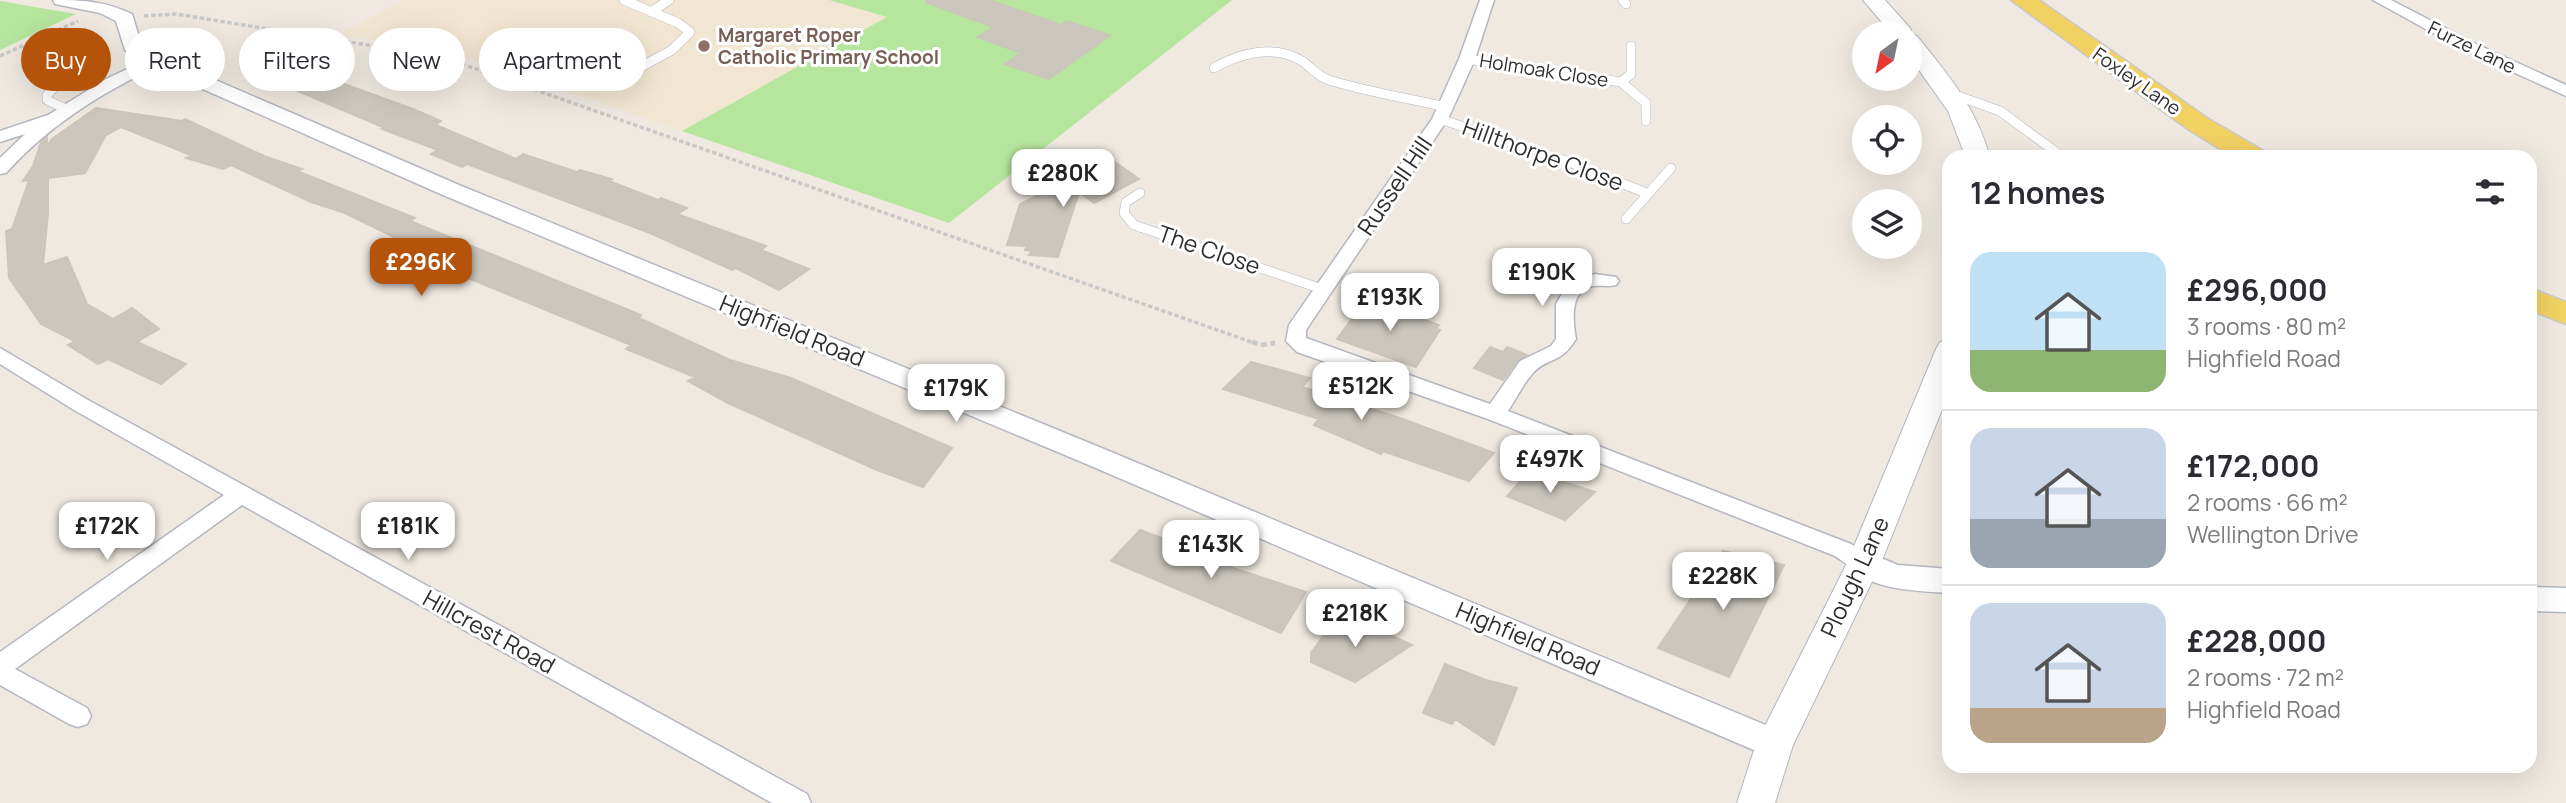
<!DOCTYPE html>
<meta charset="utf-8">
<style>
:root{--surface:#fff;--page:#f2f2f3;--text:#2b2b33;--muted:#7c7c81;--line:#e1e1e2;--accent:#b45309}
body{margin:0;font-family:Manrope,sans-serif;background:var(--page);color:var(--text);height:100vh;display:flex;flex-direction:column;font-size:26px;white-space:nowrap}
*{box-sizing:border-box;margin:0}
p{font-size:23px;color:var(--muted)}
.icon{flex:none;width:38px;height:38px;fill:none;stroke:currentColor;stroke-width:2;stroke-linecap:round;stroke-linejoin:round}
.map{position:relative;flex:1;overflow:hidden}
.side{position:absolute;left:1942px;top:150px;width:595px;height:623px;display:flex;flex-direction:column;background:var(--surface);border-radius:21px;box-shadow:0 7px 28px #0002}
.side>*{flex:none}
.guide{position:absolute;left:21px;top:28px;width:665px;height:63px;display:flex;gap:14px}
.needle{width:46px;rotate:213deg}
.tools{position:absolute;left:1852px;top:21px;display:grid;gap:14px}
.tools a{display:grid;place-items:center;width:70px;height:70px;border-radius:50%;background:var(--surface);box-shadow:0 7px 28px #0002;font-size:35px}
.price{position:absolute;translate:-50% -60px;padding:0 16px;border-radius:14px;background:#fff;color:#222;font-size:23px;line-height:46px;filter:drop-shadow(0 2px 4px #0008)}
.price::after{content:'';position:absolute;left:50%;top:42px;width:21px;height:16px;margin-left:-10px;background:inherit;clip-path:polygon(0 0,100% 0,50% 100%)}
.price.selected{background:var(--accent);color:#fff}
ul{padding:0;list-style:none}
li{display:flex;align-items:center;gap:21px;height:175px;padding:0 28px}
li+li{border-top:2px solid var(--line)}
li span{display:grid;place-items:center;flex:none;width:196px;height:140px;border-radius:21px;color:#555}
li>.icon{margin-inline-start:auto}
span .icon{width:84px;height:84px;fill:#fffc;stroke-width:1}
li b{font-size:30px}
h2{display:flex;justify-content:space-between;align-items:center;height:84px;padding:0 28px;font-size:30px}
.tag{padding:0 24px;border-radius:32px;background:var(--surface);box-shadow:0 7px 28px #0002;font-size:24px;line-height:63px}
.tag.selected{background:var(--accent);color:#fff}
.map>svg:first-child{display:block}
</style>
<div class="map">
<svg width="2566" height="803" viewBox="0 0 2566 803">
<rect width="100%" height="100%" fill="#efe9e1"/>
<!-- education -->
<path fill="#f0e6d1" d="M403,0H829L888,17L682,131L452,52L339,35Z"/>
<!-- green -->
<path fill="#b6e59e" d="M829,0H1232L949,223L682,131L887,17Z
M0,1L76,14L0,50Z"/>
<!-- building -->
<path fill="#cbc7bf" stroke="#cbc5ba" stroke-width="2" d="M926,0H989L1061,25L1067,21L1110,35L1049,79L1005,64L1021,53L978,37L993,27L926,2Z
M268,50L317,66L308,71L413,109L441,121L436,125L516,159L523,154L577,172L580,170L612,179L609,181L658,200L661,198L687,208L677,214L766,246L761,250L809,269L779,290L736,268L732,270L650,233L467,164L462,167L431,154L438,150L382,129L385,128L241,67Z
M96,108L182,121L185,119L264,156L302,169L297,171L415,218L410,221L641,315L639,318L730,360L791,378L952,448L923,487L877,470L728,403L688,381L695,377L626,349L631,345L468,278L420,250L392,241L398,239L345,213L311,202L231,165L223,169L186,158L191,155L121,127L106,135L85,173L48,178V213L43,265L67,257L87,304L113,319L132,308L159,329L137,342L186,364L161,384L108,359L98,364L68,345L75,341L41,324L9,278L6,231L12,229L29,180L23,181L33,166L41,142L47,137V146L52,139Z
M1112,160L1139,179L1094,203L1079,192L1058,257L1029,255L1032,251L1025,250L1027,246L1007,245L1020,204Z
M1366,300L1439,325L1436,329L1440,330L1416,367L1337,339Z
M1490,347L1503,352L1507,347L1527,355L1518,360L1503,380L1474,368Z
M1251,362L1310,378L1302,387L1400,418L1494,453L1469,481L1383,451L1381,454L1314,425L1319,419L1223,389Z
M1530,471L1595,492L1565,520L1507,496Z
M1140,530L1218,559L1215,562L1306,592L1281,633L1111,561Z
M1723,551L1784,565L1729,677L1658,648Z
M1340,613L1412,645L1355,682L1311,662V653Z
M1445,664L1486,680L1517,688L1494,745L1455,719L1452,724L1423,713Z"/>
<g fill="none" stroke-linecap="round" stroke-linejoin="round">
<!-- service casing -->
<g stroke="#b4b7c1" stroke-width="10">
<path id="service" d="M624,0L678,23L690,32L672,50L628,74
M1623,0L1626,4
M651,12L669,0
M1467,59L1621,82L1646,103V121
M1214,68C1240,53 1274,44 1302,61C1311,67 1318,77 1329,80C1367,92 1407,98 1446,107
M1621,82L1631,74V46
M1952,94L2000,111L2064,158
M66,109L47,100V95L69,71
M1440,119L1569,162L1646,193
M1140,193L1126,202L1124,213L1134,225L1325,290
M1626,219L1671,168"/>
</g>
<!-- minor casing -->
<g stroke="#b4b7c1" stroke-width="3">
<path id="minor" d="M1480,0H1494L1475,59L1448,119L1306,330V338L1490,404L1520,361L1551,346L1556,339V304L1568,283L1595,274L1616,277L1619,281L1616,285C1608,287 1601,285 1593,286C1569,290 1573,322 1576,339C1560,365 1547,357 1533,373C1523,384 1516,399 1508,411L1851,544L1872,556L1876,563L1872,570C1858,574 1847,564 1835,556L1488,419L1297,352L1286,341L1289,325L1432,119L1459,59Z
M2373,0H2391L2474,43L2566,85V96L2462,49Z
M155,56L161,58L163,61L161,64C102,93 50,124 6,173L0,174V158L25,134L0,142V131L48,115L106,79Z
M0,348L88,400L807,794L811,803H772L242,505L15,669L87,708L91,716L87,724L78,727L69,724L0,685V652L224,495L74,410L0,364Z"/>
</g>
<!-- tertiary casing -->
<g stroke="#b4b7c1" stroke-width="3">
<path id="tertiary" d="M53,0C82,0 105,1 132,14L141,43L162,57L459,185L1104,449L1787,734L1791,744L1787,754L1775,758L1763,754L1084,463L443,195L148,65L125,50L116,21L100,13L55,4Z
M1864,551L1898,565L1950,569V593C1922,591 1864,591 1849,563L1854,555Z
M2530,587L2566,588V612L2530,611Z"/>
</g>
<!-- secondary casing -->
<g stroke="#b4b7c1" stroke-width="2">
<path id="secondary" d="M1863,0H1885L1910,28L1912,35L1917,36C1947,73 1978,110 1990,158H1966L1948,111L1909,56V33H1891Z
M1950,339V389L1943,407L1881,563L1793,745L1775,803H1737L1756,744L1847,563L1936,349L1940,342Z"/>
</g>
<!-- primary casing -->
<g stroke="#c9c9c9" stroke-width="3">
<path id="primary" d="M2011,0H2039L2207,118L2265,152L2268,158H2235L2189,130Z
M2530,288L2566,302V324L2530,310Z"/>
</g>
<!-- path-far1 -->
<path stroke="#c9c9c9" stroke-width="3.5" stroke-dasharray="4.5 2.5" stroke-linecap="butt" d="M144,16L176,14L442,57L1257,344
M0,56L78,21
M1271,344L1275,343"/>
<!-- path -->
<path stroke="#c9c9c9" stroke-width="5" stroke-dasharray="6 3.5" stroke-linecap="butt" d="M1252,342L1261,345L1275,343"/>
<!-- service -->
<use href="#service" stroke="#fff" stroke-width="9"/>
<!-- minor -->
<use href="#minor" fill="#fff" fill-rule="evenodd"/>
<!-- tertiary -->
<use href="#tertiary" fill="#fff" fill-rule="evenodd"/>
<!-- secondary -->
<use href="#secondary" fill="#fff" fill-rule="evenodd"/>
<!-- primary -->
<use href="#primary" fill="#f2d163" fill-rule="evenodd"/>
</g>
<!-- markers -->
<circle fill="#8d6e63" stroke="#fff" stroke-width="2.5" cx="704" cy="46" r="7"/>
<g text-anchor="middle" stroke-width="6" stroke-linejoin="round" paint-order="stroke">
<!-- far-education labels -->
<g font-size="19" font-weight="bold" fill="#785e54" stroke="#fff" text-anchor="start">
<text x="718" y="42">Margaret Roper<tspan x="718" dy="22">Catholic Primary School</tspan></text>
</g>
<!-- far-street labels -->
<g font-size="19" fill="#2e2e2e" stroke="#fff">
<text transform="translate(2472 47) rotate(26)" y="7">Furze Lane</text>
<text transform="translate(1544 70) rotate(9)" y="7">Holmoak Close</text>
<text transform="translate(2137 81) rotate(35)" y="7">Foxley Lane</text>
</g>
<!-- street labels -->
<g font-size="23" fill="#2e2e2e" stroke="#fff">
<text transform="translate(1543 155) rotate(20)" y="8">Hillthorpe Close</text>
<text transform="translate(1395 186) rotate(-56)" y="8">Russell Hill</text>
<text transform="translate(1209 250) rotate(19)" y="8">The Close</text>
<text transform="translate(792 331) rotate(22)" y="8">Highfield Road</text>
<text transform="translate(1855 577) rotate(-65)" y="8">Plough Lane</text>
<text transform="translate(489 632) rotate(29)" y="8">Hillcrest Road</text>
<text transform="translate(1528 639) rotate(23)" y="8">Highfield Road</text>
</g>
</g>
</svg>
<div class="tools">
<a><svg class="needle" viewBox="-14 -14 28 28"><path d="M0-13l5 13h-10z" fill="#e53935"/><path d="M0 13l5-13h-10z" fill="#7c7c81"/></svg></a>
<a><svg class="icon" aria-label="locate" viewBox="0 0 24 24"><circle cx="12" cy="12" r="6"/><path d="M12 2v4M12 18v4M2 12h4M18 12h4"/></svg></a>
<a><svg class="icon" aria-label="layers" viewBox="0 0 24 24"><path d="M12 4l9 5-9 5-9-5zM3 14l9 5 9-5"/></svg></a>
</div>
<b class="price" style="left:1063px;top:209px">£280K</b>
<b class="price selected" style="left:421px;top:298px">£296K</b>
<b class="price" style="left:1542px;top:308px">£190K</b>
<b class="price" style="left:1390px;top:333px">£193K</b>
<b class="price" style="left:1361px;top:422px">£512K</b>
<b class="price" style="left:956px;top:424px">£179K</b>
<b class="price" style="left:1550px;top:495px">£497K</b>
<b class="price" style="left:107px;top:562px">£172K</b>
<b class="price" style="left:408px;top:562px">£181K</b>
<b class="price" style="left:1211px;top:580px">£143K</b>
<b class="price" style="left:1723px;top:612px">£228K</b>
<b class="price" style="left:1355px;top:649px">£218K</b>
<div class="guide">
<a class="tag selected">Buy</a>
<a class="tag">Rent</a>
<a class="tag">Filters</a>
<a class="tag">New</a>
<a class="tag">Apartment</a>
</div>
<section class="side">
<h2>12 homes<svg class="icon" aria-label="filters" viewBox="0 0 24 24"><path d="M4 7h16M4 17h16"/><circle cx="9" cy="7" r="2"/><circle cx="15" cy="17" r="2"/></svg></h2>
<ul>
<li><span style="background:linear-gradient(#bfe0f5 70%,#8fb573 0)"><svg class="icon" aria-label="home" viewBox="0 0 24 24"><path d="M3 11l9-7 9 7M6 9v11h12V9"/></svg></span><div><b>£296,000</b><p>3 rooms · 80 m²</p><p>Highfield Road</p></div></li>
<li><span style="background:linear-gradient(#c9d6e8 65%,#9aa5b1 0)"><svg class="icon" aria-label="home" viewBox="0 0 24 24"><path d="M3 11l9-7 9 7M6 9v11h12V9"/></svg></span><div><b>£172,000</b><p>2 rooms · 66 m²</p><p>Wellington Drive</p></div></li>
<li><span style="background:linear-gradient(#c9d6e8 75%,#b9a48a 0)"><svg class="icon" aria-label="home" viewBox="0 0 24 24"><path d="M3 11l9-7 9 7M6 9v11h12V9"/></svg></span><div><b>£228,000</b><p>2 rooms · 72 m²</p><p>Highfield Road</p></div></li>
</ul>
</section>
</div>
